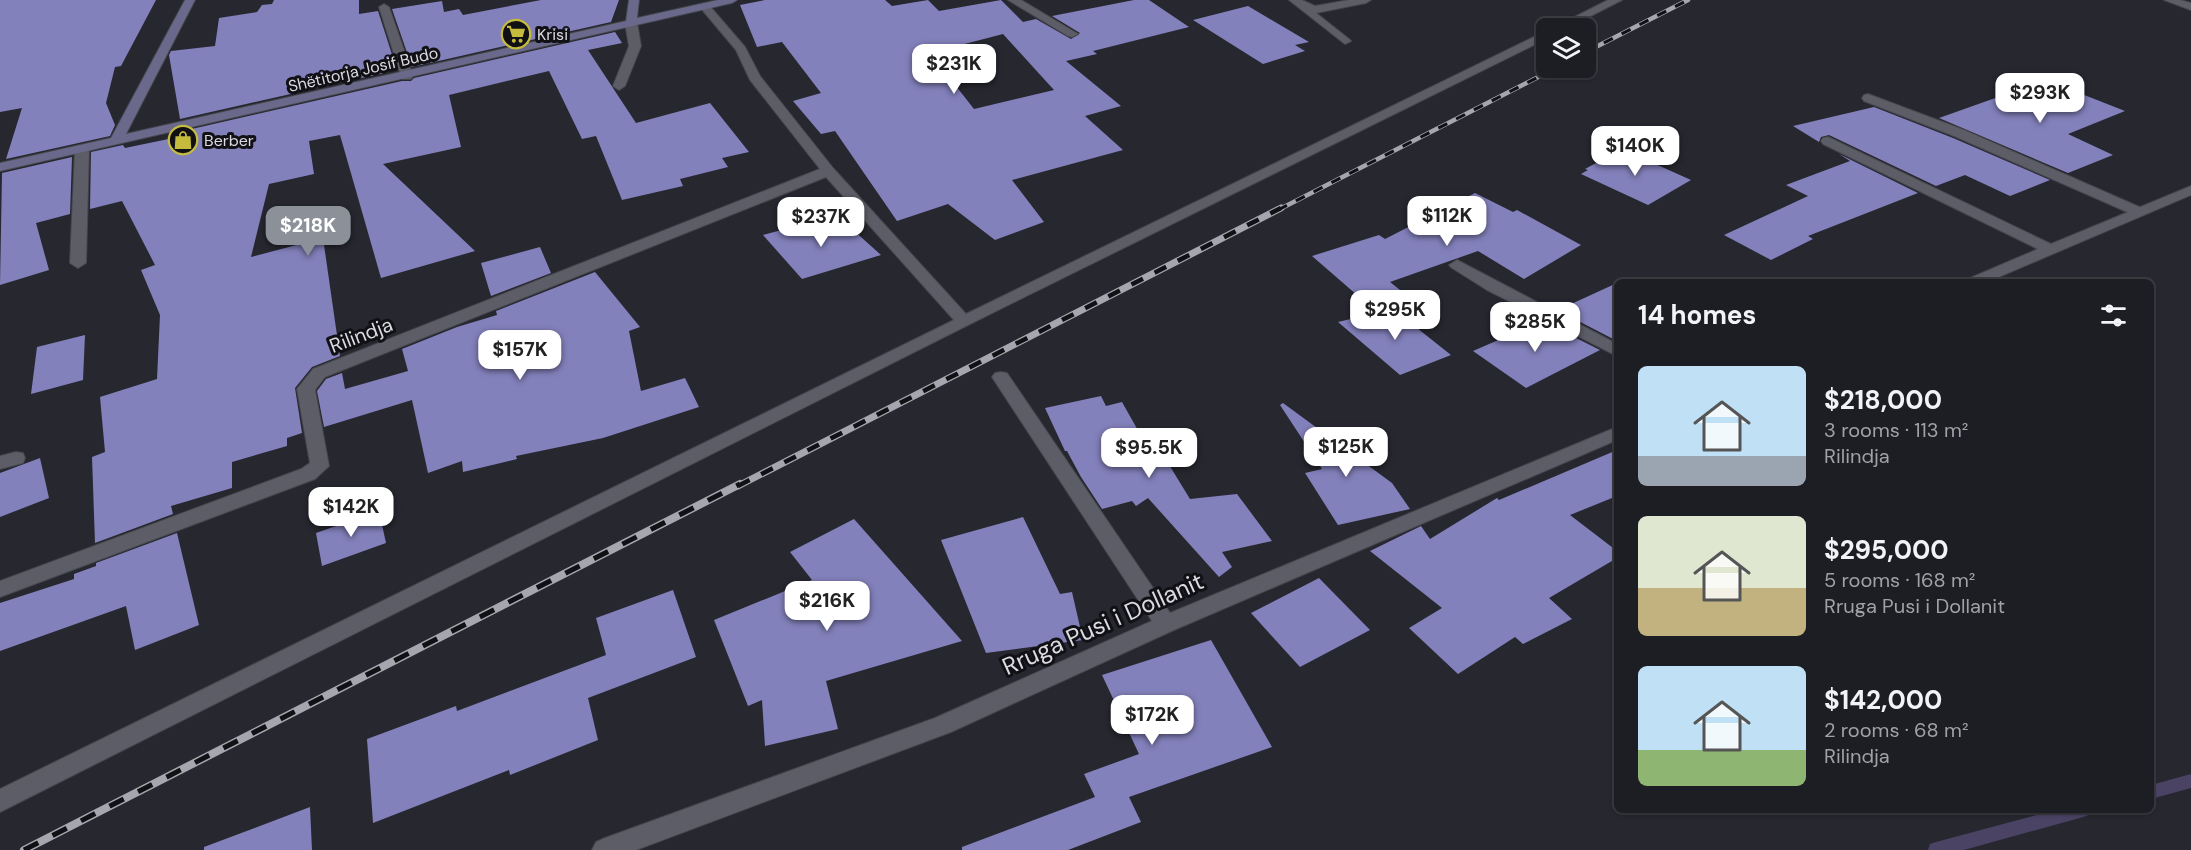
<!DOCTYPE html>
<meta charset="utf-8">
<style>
:root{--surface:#1d1d24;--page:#2a2a31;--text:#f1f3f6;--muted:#a0a2a6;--line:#3b3b41;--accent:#8c9099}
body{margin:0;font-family:"DM Sans",sans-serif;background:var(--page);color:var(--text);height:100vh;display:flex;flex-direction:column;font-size:22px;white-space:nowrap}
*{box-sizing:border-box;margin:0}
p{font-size:20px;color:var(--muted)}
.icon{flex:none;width:33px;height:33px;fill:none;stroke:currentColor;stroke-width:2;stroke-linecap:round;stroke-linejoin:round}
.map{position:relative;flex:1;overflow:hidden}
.side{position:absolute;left:1614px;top:279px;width:540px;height:534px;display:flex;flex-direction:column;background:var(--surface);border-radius:9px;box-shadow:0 2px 4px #0004,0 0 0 2px var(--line)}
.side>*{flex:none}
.controls{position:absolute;left:1536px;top:18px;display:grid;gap:12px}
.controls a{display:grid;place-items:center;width:60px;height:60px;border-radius:9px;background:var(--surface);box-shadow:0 2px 4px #0004,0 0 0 2px var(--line);font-size:30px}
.price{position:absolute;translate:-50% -51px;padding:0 14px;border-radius:12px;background:#fff;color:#222;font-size:20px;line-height:39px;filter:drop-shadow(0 2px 3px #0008)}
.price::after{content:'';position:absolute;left:50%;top:36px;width:18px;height:14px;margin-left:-9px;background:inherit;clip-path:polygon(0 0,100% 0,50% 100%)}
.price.on{background:var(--accent);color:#fff}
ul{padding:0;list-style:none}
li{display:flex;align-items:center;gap:18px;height:150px;padding:0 24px}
li span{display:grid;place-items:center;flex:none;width:168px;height:120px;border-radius:9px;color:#555}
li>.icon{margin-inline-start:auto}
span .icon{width:72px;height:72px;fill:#fffc;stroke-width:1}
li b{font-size:26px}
h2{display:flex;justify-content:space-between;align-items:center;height:72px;padding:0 24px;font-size:26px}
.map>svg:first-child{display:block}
</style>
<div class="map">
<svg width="2191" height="850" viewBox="0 0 2191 850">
<rect width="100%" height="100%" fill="#272730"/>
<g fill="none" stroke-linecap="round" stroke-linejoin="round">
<!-- stream -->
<path fill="#4a4364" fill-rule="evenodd" d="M2191,774V788L2151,799V785Z
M2055,810H2091L2089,815L2083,817L1964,850H1928L1930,844L1936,842Z"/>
</g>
<!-- building -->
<path fill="#8381bb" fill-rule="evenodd" d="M0,0H156L121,66L115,67L106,103L115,125L110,136L6,159L22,108L0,112Z
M274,0H359V14L378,11L397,70L180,119L169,55L171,51L215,46L219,18L257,12L262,5L272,4Z
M541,0H619L611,22L412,67L392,9L442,1L444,12L459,9L463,15Z
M765,0H885L892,6L928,0L939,11L1001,0L1023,22L1036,19L1071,39L1080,33L1052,16L1134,0H1149L1189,27L1093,51L1097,54L1066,61L1121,106L1085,116L1123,150L1012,180L1044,222L995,240L948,204L897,221L835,131L821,134L793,101L821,93L782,42L757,47L740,5ZM1003,34L1054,90L974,109L930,53Z
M1248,6L1309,42L1295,45L1305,51L1263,64L1193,20Z
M615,32L622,43L588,50L636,123L710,103L749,152L722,158L728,167L680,179L683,186L622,200L596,136L582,139L549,71L449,95L461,147L383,164L475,251L381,278L340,135L309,141L314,174L269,184L251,257L323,238L340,356L312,367L295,388L302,433L287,438V446L232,462V488L171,506L173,514L95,543L92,457L105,452L100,397L157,379L160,315L141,270L155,265L122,201L90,209L91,152L123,145L125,148L183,136V131L402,81H411L414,78Z
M2046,80L2125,111L2068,134L2113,155L2068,173L1939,118Z
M1874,107L1953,138L2050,180L2010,196L1965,175L1936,186L1829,135L1821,137L1819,142L1793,126Z
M1622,149L1691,180L1648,205L1581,174L1588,170L1585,169Z
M1839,154L1918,193L1808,236L1813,239L1771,260L1724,235L1808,196L1786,185L1850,161Z
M72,157L70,214L36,223L49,270L0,285L2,173Z
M1475,193L1513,212L1517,210L1581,245L1524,279L1478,251L1390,282L1400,290L1365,302L1312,256L1379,235L1385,239Z
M842,220L881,255L802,279L763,235L800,225L802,228Z
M540,247L551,273L491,296L481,263Z
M595,272L640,327L629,331L641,391L685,378L699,407L603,438L516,456L517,459L463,472L462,461L428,473L412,400L324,427L317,391L326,379L342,373L345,389L408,371L402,349L457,327L497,315L496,311Z
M1617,283V341L1561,312L1573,307L1569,305Z
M1393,309L1451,355L1400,375L1338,322Z
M1542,321L1600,350L1526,388L1473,351Z
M85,335L83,380L31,394L37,347Z
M1101,396L1106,406L1122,402L1140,434L1149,432L1190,499L1237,494L1272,541L1222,552L1232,567L1219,577L1148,498L1136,506L1132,501L1102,509L1081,477L1067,451H1065L1045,408Z
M1283,403L1392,483L1410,509L1338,525L1305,473L1322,469L1280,405Z
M1617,450V496L1570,515L1617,551V558L1549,598L1572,619L1523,644L1515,637L1458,674L1409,628L1442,608L1370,551L1421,526L1430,539L1497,498L1499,500Z
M40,458L49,498L0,517V473Z
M379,511L386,543L322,566L316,533Z
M1023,517L1060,594L1072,592L1083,640L986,653L941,540Z
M854,519L962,641L826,681L838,729L765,746L762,700L748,706L714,620L812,580L790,552Z
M177,533L199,625L135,650L126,606L0,651V603L74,579V574L96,566V563Z
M1319,578L1370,630L1300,667L1251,613Z
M673,590L696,657L588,698L598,740L510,775L509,770L373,823L367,739L456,706L457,711L606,655L596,618Z
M1211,640L1272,747L1129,797L1141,822L1068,850H962V847L1095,797L1084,774L1139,754L1102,675Z
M310,807L312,850H204V847Z"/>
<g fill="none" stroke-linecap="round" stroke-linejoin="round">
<!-- lane casing -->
<g stroke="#45454c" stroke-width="2">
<path id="lane" d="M1868,94L1964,130L2144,209L2146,212L2139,216L2134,215L1954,136L1864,101L1862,98L1864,95Z
M82,145L89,149L86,263L78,268L70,263L75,149Z"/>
</g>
<!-- street casing -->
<g stroke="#45454c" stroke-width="2">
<path id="street" d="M1008,0H1021L1078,34L1072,37L1068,36Z
M1289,0H1302L1315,6L1349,0H1371L1366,3L1316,13L1349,39L1351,41L1345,44Z
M1608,0H1622L1567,28H1553Z
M2164,0H2180L2191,3V10Z
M704,3L708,4L745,47L760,76L833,168L966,314L1542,33L1546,32V39L970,324L0,812V789L954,320L826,177L325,377L315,390L329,466L315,479L0,597V581L301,469L310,463L297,389L313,369L820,169L750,80L736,50L699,6Z
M384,4L389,7L413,76L411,79H403L401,76L379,7Z
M631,20L637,23L641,46L625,86L619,90L613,86L629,46L625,23Z
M1828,137L2051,244L2191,186V195L1987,282H1966L1968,279L2038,249L1823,144L1821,141L1823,138Z
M1457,260L1617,344V356L1487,290L1452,268L1449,265Z
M1001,372L1007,373L1170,613L1617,427V440L1174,630L951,732L636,850H592L596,842L605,838L935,718L1152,621L992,377L995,373Z
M16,452L23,453L25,458L23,463L0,469V456Z"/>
</g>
<!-- secondary casing -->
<g stroke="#45454c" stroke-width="2">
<path id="secondary" d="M185,0H195L126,134L626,21L629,0H639L637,18L718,0H737L732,3L0,171V163L111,138Z"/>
</g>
<!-- lane -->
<use href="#lane" fill="#5d5d68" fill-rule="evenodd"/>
<!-- street -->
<use href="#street" fill="#5d5d68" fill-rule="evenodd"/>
<!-- secondary -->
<use href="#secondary" fill="#6b698b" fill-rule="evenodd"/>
<!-- rail-far2 casing -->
<g stroke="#a6a6ae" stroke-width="4.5">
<path id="rail-far2" d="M1586,52L1688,0
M1278,210L1556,68"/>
</g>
<!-- rail-far1 casing -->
<g stroke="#a6a6ae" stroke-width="7">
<path id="rail-far1" d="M738,486L1281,208"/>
</g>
<!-- rail casing -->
<g stroke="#a6a6ae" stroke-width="8">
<path id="rail" d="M24,850L740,484"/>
</g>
<!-- rail-far2 -->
<use href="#rail-far2" stroke="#101015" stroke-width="3" stroke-dasharray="10" stroke-linecap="butt"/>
<!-- rail-far1 -->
<use href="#rail-far1" stroke="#101015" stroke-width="4.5" stroke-dasharray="13" stroke-linecap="butt"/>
<!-- rail -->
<use href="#rail" stroke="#101015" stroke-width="5" stroke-dasharray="16" stroke-linecap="butt"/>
</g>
<!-- icons -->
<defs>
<g id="supermarket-ring" transform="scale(1.5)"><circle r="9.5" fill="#101015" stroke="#c5bc3d" stroke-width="1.5"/><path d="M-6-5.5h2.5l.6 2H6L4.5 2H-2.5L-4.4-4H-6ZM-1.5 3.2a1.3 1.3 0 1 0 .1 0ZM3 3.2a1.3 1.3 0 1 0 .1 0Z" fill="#c5bc3d"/></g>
<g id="shop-ring" transform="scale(1.5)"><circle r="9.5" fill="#101015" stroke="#c5bc3d" stroke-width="1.5"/><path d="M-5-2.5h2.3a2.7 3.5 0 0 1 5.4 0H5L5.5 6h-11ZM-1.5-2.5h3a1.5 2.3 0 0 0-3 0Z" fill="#c5bc3d"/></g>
</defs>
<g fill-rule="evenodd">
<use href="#supermarket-ring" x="516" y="34"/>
<use href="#shop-ring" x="183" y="140"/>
</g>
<g text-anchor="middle" stroke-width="6" stroke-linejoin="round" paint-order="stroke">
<!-- far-poi labels -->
<g font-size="16" fill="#dadae1" stroke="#101015" text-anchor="start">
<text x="537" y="40">Krisi</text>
<text x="204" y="146">Berber</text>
</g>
<!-- far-street labels -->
<g font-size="16" fill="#dadae1" stroke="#101015">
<text transform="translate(363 69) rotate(-13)" y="6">Shëtitorja Josif Budo</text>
</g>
<!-- street labels -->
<g font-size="20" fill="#dadae1" stroke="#101015">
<text transform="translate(361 335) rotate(-21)" y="7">Rilindja</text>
</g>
<!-- near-street labels -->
<g font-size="24" fill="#dadae1" stroke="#101015">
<text transform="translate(1103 624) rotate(-24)" y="8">Rruga Pusi i Dollanit</text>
</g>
</g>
</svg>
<div class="controls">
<a><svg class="icon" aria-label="layers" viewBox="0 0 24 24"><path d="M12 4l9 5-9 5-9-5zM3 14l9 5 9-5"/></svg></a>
</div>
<b class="price" style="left:954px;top:95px">$231K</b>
<b class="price" style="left:2040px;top:124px">$293K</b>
<b class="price" style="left:1635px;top:177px">$140K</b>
<b class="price" style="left:1447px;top:247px">$112K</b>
<b class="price" style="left:821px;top:248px">$237K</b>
<b class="price on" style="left:308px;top:257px">$218K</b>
<b class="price" style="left:1395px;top:341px">$295K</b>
<b class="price" style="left:1535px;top:353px">$285K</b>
<b class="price" style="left:520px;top:381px">$157K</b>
<b class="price" style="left:1346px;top:478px">$125K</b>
<b class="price" style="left:1149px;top:479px">$95.5K</b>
<b class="price" style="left:351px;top:538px">$142K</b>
<b class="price" style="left:827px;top:632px">$216K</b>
<b class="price" style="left:1152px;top:746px">$172K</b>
<section class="side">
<h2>14 homes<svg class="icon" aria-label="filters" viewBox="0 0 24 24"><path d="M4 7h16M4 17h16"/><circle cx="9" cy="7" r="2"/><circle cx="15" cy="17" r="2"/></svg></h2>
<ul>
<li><span style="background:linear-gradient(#bfe0f5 75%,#9aa5b1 0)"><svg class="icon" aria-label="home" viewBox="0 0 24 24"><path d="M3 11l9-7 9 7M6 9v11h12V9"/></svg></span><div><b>$218,000</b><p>3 rooms · 113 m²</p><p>Rilindja</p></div></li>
<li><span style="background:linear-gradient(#dfe7d0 60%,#c2b280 0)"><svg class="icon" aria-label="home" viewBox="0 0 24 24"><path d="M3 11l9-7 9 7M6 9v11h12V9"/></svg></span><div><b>$295,000</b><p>5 rooms · 168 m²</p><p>Rruga Pusi i Dollanit</p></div></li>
<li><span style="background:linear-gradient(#bfe0f5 70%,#8fb573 0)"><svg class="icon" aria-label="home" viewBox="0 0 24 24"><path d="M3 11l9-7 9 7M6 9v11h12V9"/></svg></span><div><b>$142,000</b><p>2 rooms · 68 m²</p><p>Rilindja</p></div></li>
</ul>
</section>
</div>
